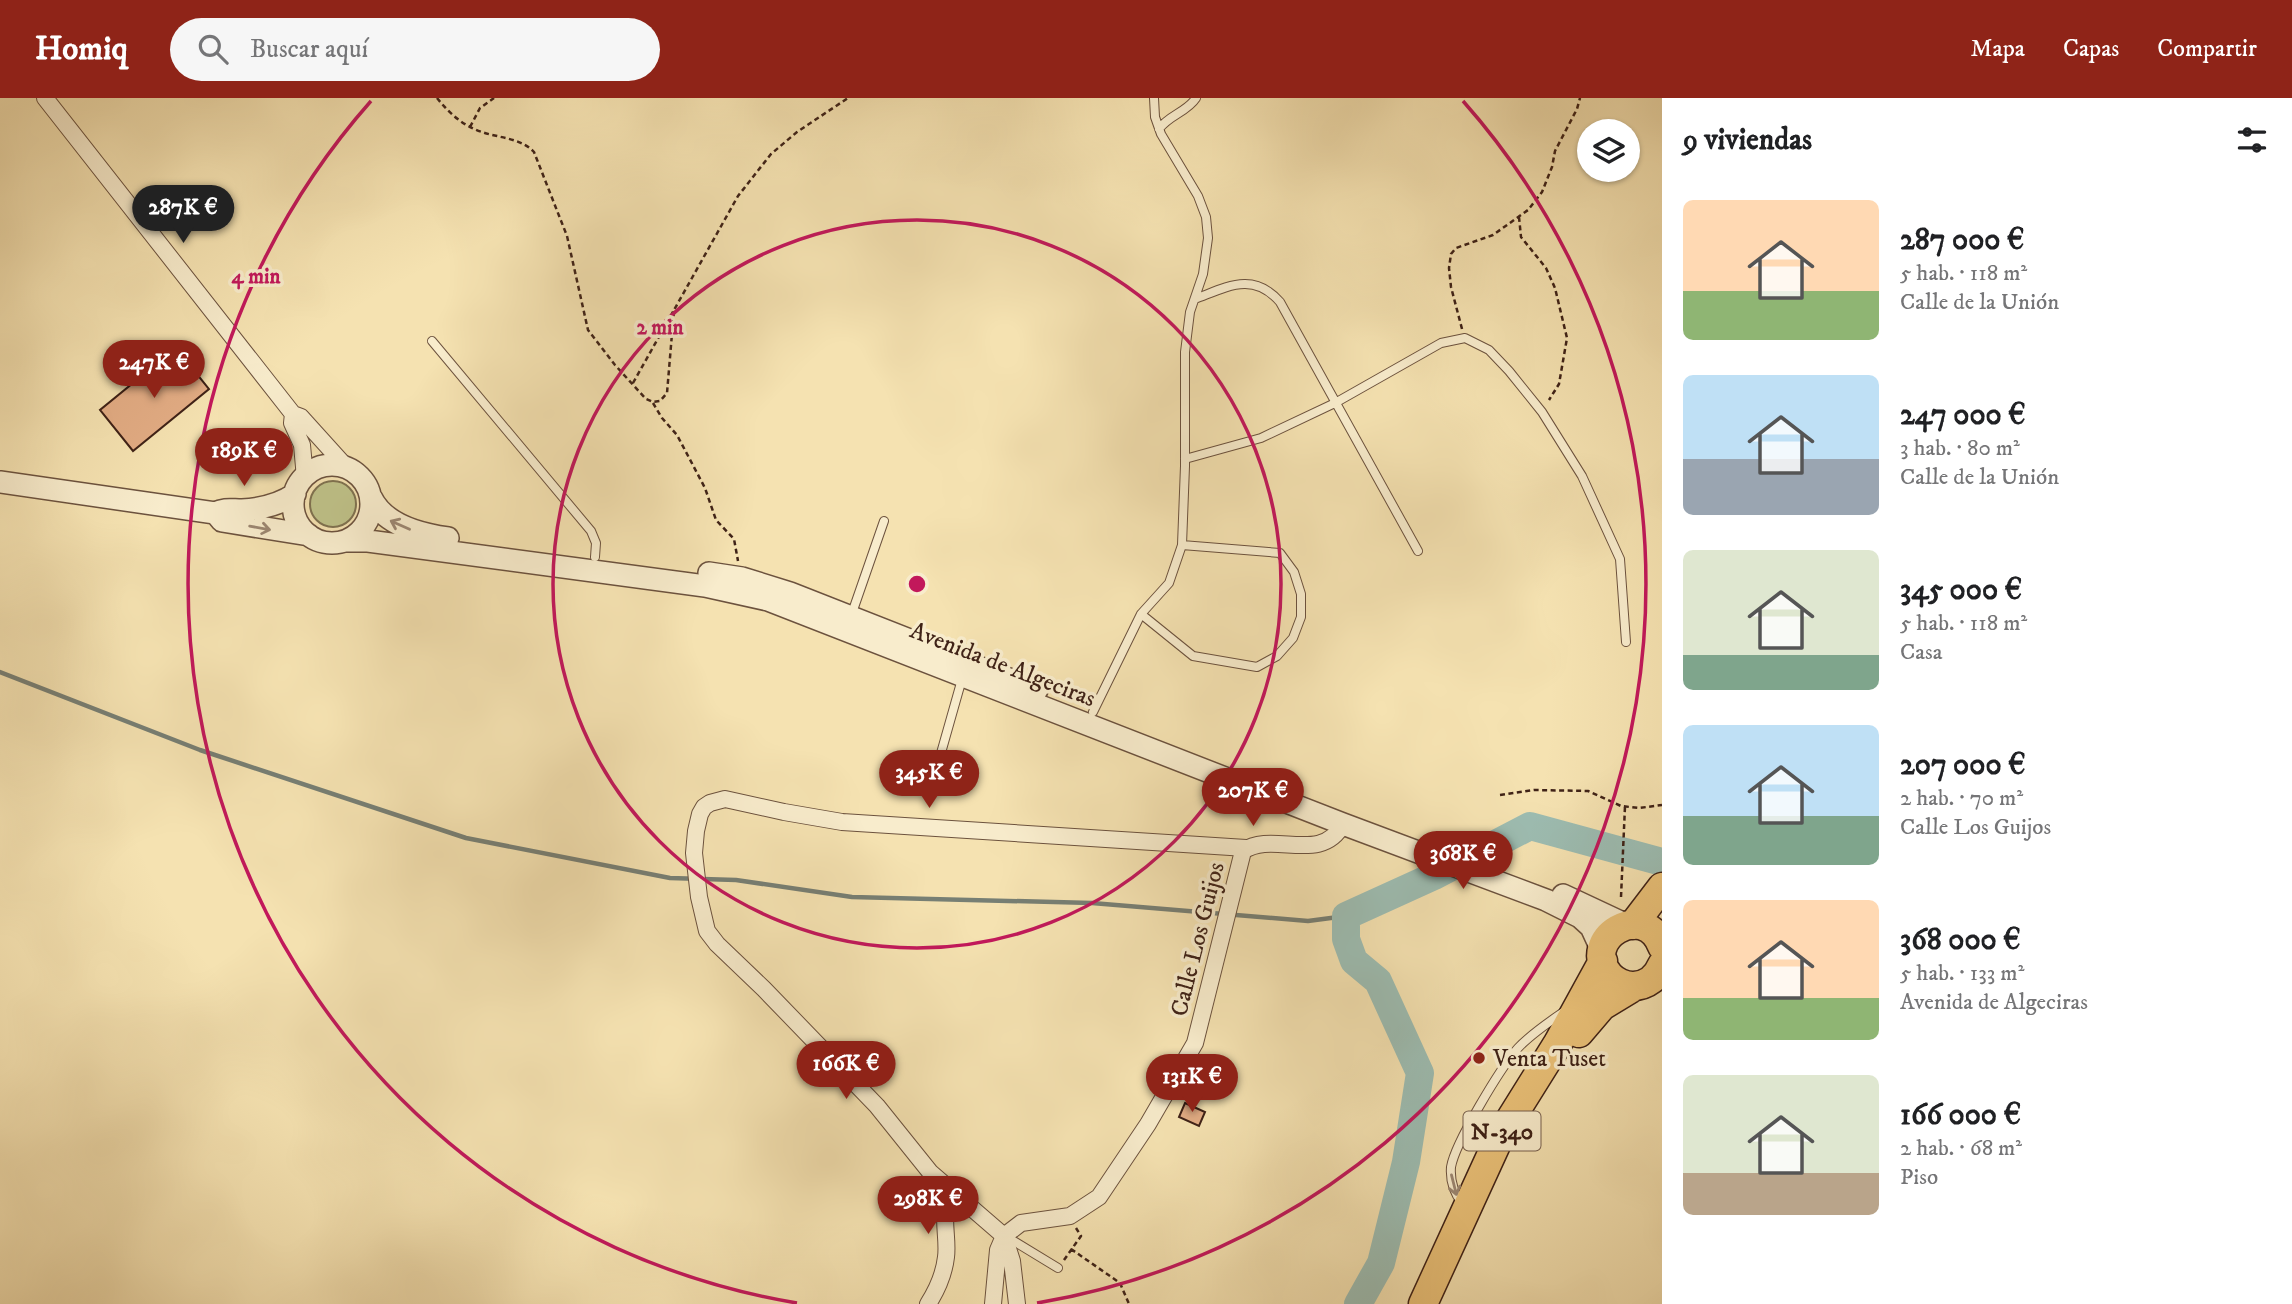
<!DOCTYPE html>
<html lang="es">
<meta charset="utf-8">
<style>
:root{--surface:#fff;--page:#f6f6f6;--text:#202124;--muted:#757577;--accent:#8f2418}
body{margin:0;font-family:"IM FELL DW Pica",serif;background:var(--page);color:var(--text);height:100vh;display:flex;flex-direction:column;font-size:26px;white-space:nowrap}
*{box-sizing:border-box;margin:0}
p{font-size:23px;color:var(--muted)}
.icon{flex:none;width:38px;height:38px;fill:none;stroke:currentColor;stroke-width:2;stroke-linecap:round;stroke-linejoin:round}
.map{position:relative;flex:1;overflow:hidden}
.side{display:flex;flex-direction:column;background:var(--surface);width:630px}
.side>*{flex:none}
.fabs{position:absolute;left:1577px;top:21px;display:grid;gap:14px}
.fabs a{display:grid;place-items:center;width:63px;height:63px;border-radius:50%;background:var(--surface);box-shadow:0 2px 5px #0004;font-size:35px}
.price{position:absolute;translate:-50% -60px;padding:0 16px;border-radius:24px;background:var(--accent);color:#fff;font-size:23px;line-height:46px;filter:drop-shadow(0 2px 4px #0008)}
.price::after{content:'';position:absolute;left:50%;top:42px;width:21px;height:16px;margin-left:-10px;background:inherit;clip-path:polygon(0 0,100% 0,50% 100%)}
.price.active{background:#222;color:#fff}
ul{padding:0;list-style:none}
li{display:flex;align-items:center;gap:21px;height:175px;padding:0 21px}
li span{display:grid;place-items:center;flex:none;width:196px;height:140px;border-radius:10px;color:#555}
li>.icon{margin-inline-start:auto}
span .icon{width:84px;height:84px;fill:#fffc;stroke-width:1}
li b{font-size:30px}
h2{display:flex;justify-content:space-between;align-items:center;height:84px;padding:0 21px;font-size:30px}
header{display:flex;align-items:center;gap:42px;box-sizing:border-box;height:98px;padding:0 35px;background:var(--accent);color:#fff}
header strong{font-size:33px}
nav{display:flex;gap:38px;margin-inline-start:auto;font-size:24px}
.search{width:490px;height:63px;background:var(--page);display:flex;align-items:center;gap:18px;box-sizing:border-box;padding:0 24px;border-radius:38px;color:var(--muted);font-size:26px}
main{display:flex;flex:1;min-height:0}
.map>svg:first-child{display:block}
</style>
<header>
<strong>Homiq</strong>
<div class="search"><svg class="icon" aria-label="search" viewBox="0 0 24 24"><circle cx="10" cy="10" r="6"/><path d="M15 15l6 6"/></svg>Buscar aquí</div>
<nav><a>Mapa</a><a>Capas</a><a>Compartir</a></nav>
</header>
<main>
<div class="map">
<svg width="1662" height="1206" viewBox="0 0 1662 1206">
<rect width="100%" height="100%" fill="#f5e2b1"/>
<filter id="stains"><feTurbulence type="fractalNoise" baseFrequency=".00286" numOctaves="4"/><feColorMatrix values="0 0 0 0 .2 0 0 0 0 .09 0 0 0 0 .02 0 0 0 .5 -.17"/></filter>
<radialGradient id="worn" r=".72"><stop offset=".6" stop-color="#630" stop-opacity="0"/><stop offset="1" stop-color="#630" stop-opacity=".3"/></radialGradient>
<!-- green -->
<path fill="#bfc289" stroke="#7f7250" stroke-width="2" d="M310 406a23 23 0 1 1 46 0a23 23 0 1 1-46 0Z"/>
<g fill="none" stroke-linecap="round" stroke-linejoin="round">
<!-- stream -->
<path stroke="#777f74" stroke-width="4.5" d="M0,574L200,652L466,740L670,780L736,782L852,799L1092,805L1308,823L1346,818"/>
<!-- river -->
<path stroke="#9dbdb2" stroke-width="28" d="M1358,1206L1381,1165L1406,1064L1420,975L1378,883L1354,863L1346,841V818L1434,778L1530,728L1662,764"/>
</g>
<!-- building -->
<path fill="#e2ac84" stroke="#3f2217" stroke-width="2" d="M176,250L209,291L133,353L100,312Z
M1185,1005L1205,1014L1199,1028L1179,1019Z"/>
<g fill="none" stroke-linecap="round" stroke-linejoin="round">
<!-- service casing -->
<g stroke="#6c523e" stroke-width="10">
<path id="service" d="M1159,31C1169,17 1187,14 1196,0
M1195,201C1227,189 1253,173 1280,204L1418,453
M432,243L591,433L596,445L595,459
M1185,361L1261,340L1335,305L1441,245L1465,240L1489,252L1509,273L1542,314L1582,378L1620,461L1626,544
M1141,516L1193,558L1257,569L1277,558L1293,540L1301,519V496L1294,474L1280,455L1182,447
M851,518L884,423
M1093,614L1141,516L1169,485L1182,447L1185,368V254L1190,214L1203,176L1208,140L1206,119L1198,98L1161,36L1155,19L1154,0
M941,655L962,581
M1462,1105C1454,1095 1450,1082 1451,1069C1455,1045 1501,969 1518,950C1531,936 1549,924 1565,913
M1007,1139L1058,1170"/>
</g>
<!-- minor casing -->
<g stroke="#6c523e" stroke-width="18">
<path id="minor" d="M45,0L293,316L301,319L348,371
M293,316L292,325L302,347L305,380
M928,1206C937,1192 944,1176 946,1159C949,1137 938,1112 954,1094
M993,1206L998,1152L1004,1138L1021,1125L1070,1118L1099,1099L1148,1026L1195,945L1243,753C1273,732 1321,767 1343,726
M1017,1206L1012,1163L1004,1138L930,1074L877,1008L764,891L717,846L707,833L699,799L694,755L696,733L700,716L704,709L710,705L725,701L784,714L842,724L1246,750"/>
</g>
<!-- tertiary casing -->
<g stroke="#6c523e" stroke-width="24">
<path id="tertiary" d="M293 406a39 39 0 1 1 78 0a39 39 0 1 1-78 0Z
M0,384L215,415C225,410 231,412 242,412C262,411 279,407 295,396
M371,399C384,427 419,436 448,440
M217,417L222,423L309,437
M345,443H368L705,488L768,502L1343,726L1546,802L1580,819L1591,829L1602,853
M709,475L742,480L790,495L1037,592
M1563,797L1627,827"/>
</g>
<!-- trunk casing -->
<g stroke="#3f2217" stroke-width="31">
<path id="trunk" d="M1633,827L1662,789
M1662,848C1644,801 1579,841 1609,877C1615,884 1625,888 1633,888C1647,888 1657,879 1662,867
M1579,935L1602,908L1635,888
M1423,1206L1500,1038L1558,945L1603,863"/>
</g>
<!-- path -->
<path stroke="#3f2217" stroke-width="2.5" stroke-dasharray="5 3.5" stroke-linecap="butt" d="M437,0C449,15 463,28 482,34C499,40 521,40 534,54L567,138L588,232L615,267L646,301L653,304L660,303L667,295L674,212
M470,29L480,10L494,0
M1519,119L1521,139L1546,170L1555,190L1567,240L1559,286L1549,302
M1462,231L1451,189L1449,170L1451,156L1456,150L1493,137L1528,112L1542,94L1552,69L1555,53L1577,11L1580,0
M633,285L738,98L771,56L797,34L848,0
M653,305L662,320L677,337L705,390L716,422L734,441L738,463
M1500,697L1534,692L1588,693L1621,708L1639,710L1662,707
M1621,799L1625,708
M1071,1151L1120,1185L1129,1206
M1064,1162L1081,1138L1076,1130"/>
<!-- service -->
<use href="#service" stroke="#f8eccc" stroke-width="8"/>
<!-- minor -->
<use href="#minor" stroke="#f8eccc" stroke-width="16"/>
<!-- tertiary -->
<use href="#tertiary" stroke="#f8eccc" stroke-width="21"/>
<!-- trunk -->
<use href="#trunk" stroke="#eac178" stroke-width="28"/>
</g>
<!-- one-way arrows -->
<defs><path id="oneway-shaft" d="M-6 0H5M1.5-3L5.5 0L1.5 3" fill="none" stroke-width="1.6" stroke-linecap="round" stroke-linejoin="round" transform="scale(1.75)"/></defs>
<g stroke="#9c8772">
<use href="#oneway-shaft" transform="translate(400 427) rotate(-156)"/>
<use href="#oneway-shaft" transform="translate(260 430) rotate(10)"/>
<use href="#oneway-shaft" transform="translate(1454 1087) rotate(76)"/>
</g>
<!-- distance rings -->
<g fill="none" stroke="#c2185b" stroke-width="3.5">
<circle cx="917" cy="486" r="364"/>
<path d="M797 1205A729 729 0 0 1 371 3M1463 3A729 729 0 0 1 1037 1205"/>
</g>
<!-- markers -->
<circle fill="#8f2418" stroke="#f8eccc" stroke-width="2.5" cx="1479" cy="960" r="7"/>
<g text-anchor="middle" stroke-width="7" stroke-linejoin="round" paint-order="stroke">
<!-- shield labels -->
<rect fill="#f8eccc" stroke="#765f4d" stroke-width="2" x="1463.5" y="1013.5" width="77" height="39" rx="5"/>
<g font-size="23" font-weight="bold" fill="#3f2217">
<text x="1502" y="1041">N-340</text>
</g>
<!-- street labels -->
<g font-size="24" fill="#3f2217" stroke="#f8eccc">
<text transform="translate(1003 566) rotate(21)" y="8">Avenida de Algeciras</text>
<text transform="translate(1197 841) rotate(-76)" y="8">Calle Los Guijos</text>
</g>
<!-- poi labels -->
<g font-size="24" fill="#3f2217" stroke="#f8eccc" text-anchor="start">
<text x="1493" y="968">Venta Tuset</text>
</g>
</g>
<circle cx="917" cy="486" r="10" fill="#c2185b" stroke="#f8eccc" stroke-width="3.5"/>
<g font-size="21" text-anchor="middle" font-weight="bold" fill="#c2185b" stroke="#f8eccc" stroke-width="7" stroke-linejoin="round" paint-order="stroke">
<text x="256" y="185">4 min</text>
<text x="660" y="236">2 min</text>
</g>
<rect width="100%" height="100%" filter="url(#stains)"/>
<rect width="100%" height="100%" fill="url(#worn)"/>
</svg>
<div class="fabs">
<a><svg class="icon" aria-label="layers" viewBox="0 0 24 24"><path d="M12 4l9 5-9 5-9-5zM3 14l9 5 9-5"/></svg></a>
</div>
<b class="price active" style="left:183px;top:147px">287K €</b>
<b class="price" style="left:154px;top:302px">247K €</b>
<b class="price" style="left:244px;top:390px">189K €</b>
<b class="price" style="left:929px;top:712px">345K €</b>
<b class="price" style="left:1253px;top:730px">207K €</b>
<b class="price" style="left:1463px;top:793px">368K €</b>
<b class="price" style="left:846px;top:1003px">166K €</b>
<b class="price" style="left:1192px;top:1016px">131K €</b>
<b class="price" style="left:928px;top:1138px">298K €</b>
</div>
<section class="side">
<h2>9 viviendas<svg class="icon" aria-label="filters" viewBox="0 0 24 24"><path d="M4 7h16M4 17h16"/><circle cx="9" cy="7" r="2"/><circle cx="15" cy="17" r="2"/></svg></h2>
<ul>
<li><span style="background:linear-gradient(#ffd9b3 65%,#8fb573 0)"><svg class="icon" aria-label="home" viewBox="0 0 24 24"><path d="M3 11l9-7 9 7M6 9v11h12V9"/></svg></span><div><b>287 000 €</b><p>5 hab. · 118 m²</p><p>Calle de la Unión</p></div></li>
<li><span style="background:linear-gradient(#bfe0f5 60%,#9aa5b1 0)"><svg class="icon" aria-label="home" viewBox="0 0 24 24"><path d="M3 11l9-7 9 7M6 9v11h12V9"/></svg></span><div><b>247 000 €</b><p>3 hab. · 80 m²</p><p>Calle de la Unión</p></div></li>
<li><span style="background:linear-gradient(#dfe7d0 75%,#7fa58c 0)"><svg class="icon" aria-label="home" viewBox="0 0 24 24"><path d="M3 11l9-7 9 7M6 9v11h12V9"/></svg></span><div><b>345 000 €</b><p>5 hab. · 118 m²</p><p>Casa</p></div></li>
<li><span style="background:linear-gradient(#bfe0f5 65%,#7fa58c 0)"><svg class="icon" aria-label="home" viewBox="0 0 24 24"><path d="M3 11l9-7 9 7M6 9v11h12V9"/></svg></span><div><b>207 000 €</b><p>2 hab. · 70 m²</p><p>Calle Los Guijos</p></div></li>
<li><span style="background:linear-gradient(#ffd9b3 70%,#8fb573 0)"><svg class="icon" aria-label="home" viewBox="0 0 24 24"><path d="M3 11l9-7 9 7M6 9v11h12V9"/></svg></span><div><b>368 000 €</b><p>5 hab. · 133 m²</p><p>Avenida de Algeciras</p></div></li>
<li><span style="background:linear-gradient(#dfe7d0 70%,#b9a48a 0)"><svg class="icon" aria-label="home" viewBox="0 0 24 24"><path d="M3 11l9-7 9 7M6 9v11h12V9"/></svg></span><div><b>166 000 €</b><p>2 hab. · 68 m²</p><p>Piso</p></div></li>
</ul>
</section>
</main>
